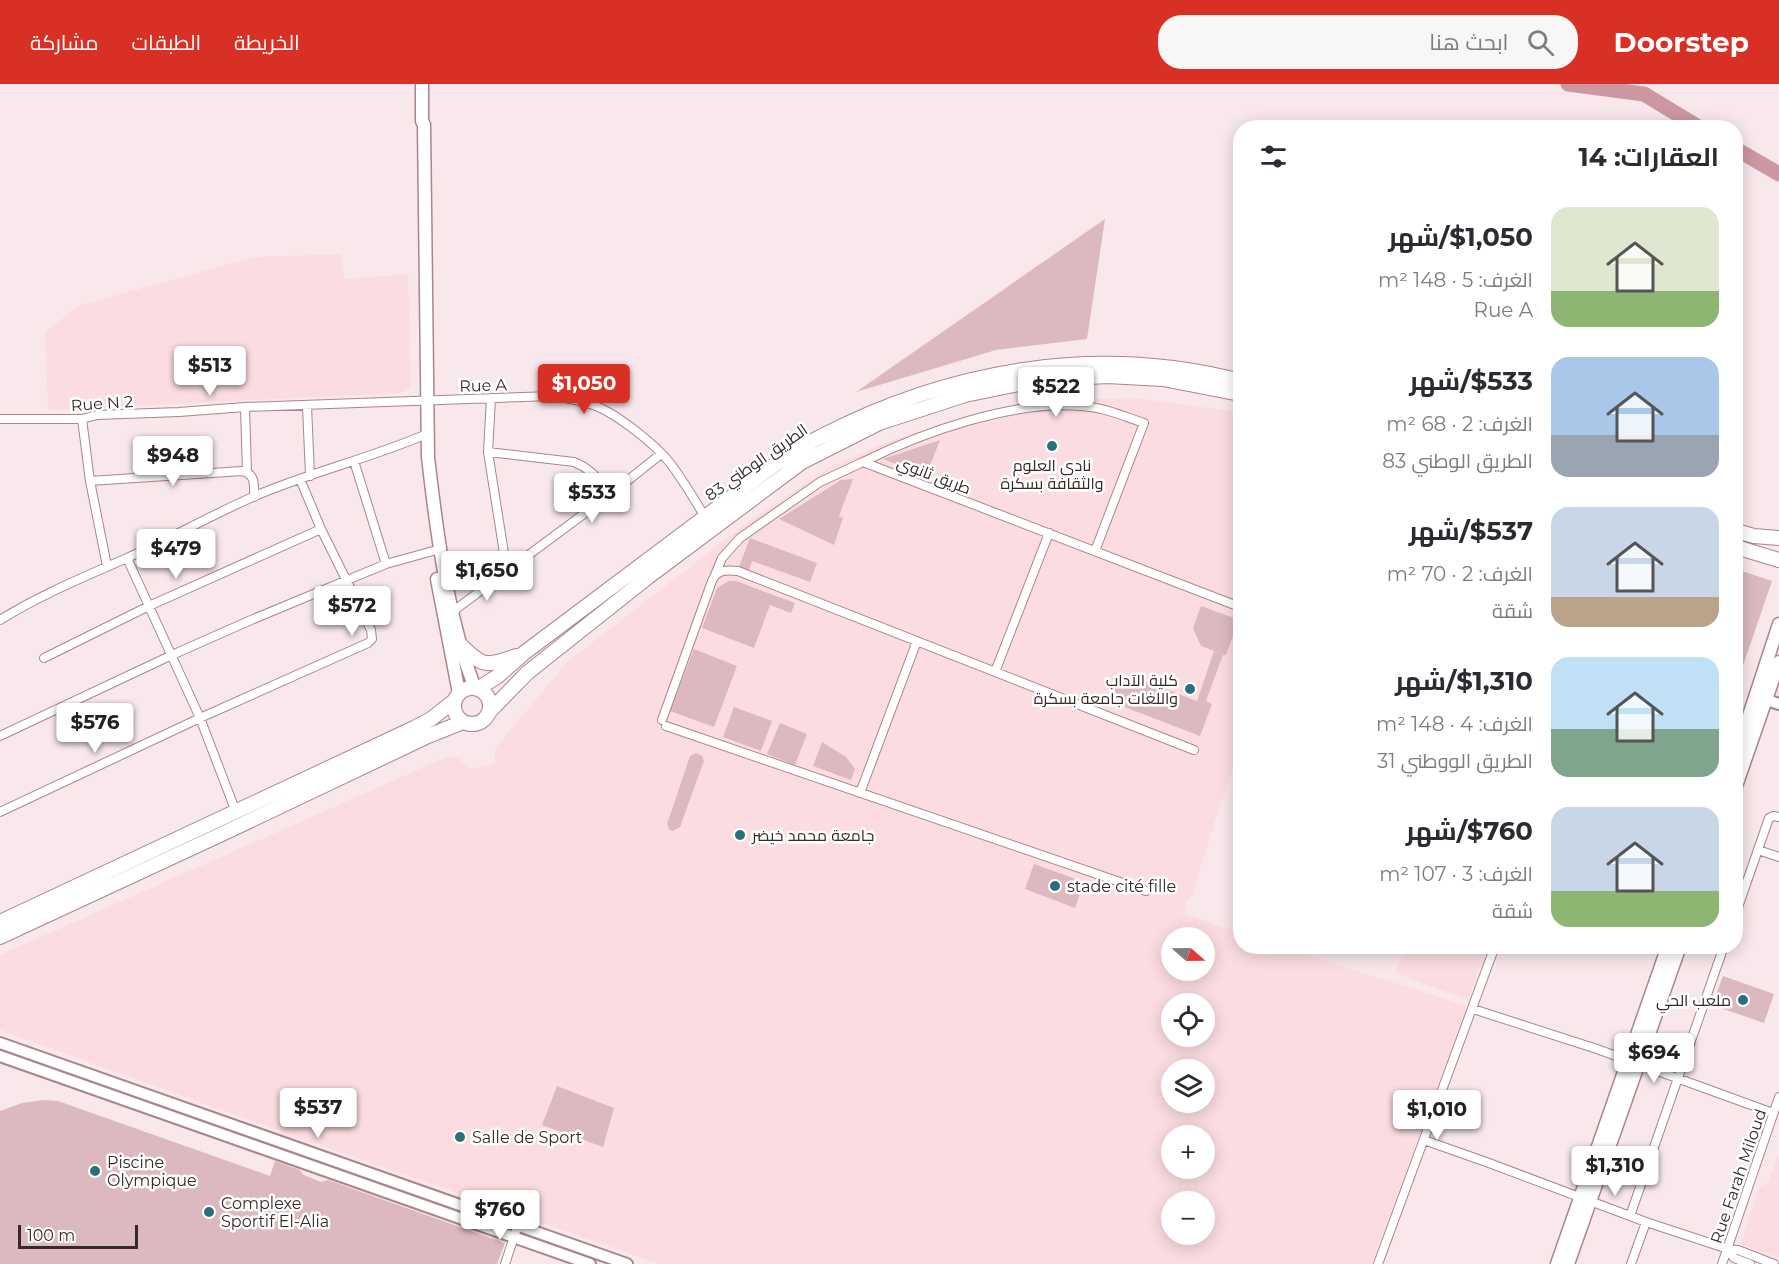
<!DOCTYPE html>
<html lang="ar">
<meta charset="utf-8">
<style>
:root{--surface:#fff;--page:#f7f7f7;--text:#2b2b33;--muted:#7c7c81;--accent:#d93025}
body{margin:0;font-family:Montserrat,Cairo,sans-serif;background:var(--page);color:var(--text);direction:rtl;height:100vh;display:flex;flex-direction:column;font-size:22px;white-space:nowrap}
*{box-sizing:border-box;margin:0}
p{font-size:20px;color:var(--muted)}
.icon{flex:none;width:33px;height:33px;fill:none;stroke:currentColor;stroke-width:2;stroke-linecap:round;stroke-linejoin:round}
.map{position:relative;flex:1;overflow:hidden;direction:ltr}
.panel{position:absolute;left:1233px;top:36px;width:510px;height:834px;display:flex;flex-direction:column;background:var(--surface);border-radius:24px;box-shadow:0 3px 15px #0003;direction:rtl}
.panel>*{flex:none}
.needle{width:39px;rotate:110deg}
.tools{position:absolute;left:1161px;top:843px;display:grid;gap:12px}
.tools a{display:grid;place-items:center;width:54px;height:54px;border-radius:50%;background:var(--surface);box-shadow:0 3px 15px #0003;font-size:30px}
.scale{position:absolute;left:18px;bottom:15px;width:120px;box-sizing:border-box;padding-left:6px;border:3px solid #37282a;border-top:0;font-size:16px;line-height:21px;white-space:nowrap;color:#37282a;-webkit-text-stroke:4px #fff;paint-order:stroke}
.price{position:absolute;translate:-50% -51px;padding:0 14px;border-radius:6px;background:#fff;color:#222;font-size:20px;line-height:39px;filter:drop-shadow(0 2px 3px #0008)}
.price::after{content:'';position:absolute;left:50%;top:36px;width:18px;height:14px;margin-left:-9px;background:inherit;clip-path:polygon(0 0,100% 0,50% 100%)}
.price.on{background:var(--accent);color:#fff}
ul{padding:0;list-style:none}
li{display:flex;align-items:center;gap:18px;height:150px;padding:0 24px}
li span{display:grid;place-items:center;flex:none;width:168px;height:120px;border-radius:18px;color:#555}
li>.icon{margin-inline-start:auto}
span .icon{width:72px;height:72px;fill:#fffc;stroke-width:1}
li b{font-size:26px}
h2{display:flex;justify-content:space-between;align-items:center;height:72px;padding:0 24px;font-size:26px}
header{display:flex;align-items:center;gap:36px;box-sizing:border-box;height:84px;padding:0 30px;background:var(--accent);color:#fff}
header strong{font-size:28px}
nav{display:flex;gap:33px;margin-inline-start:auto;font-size:21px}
.search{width:420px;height:54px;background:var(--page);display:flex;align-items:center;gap:15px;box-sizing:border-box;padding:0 21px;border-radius:24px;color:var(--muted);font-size:22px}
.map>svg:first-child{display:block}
</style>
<header>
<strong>Doorstep</strong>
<div class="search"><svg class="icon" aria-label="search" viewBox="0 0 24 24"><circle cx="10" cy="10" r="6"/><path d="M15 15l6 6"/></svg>ابحث هنا</div>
<nav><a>الخريطة</a><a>الطبقات</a><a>مشاركة</a></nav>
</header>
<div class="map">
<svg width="1779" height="1180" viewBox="0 0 1779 1180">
<rect width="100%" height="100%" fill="#f9e8eb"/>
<!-- built -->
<path fill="#fbdde1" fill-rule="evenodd" d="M341,170L345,195L408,190L411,303L407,306L400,309L48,326L45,247L81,221L255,173Z
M1134,314L1225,326L1240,331V663L1212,746L1192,812L1188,814L1183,829L1240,849V862L1283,863L1467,922L1372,1180H659L266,1042L0,946V871L446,673H453L460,675L468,685L495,680V666L498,661L567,578L748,438L833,381L895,355L978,330L1055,316ZM1172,854H1204V886H1172ZM1172,920H1204V952H1172ZM1172,986H1204V1018H1172ZM1172,1052H1204V1084H1172ZM1172,1118H1204V1150H1172Z
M1405,862H1488V863L1468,916L1395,889Z
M1779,1069V1174L1740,1160L1760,1102L1768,1099Z"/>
<!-- green -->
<path fill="#dcb9be" d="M1105,135L1087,255L996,266L856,308Z
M940,356L926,392L883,375Z
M853,395L839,432L843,434L834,461L779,435L841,396Z
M750,454L817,479L810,498L752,477L749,486L739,483Z
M1736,485L1772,497L1736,602Z
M729,497H736L795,519L791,529L770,521L754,564L702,544L717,504Z
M1201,522L1234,534L1237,541L1226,571H1223L1206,617L1212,620L1200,652L1109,617L1114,601L1131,592L1197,617L1214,567L1201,562L1193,544Z
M694,565L737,582L714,643L670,627Z
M734,623L772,637L761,667L723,653Z
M780,639L807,650L795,681L767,670Z
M822,658L846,673L855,685L851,696L813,682Z
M696,669L702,672L704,677L680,743L672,747L669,745L667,740L690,672Z
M1034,780L1084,798L1075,824L1025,805Z
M1723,892L1774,910L1764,939L1712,921Z
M557,1002L614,1024L603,1063L542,1041Z
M44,1016L58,1017L270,1092L275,1077L300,1086L304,1091L321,1098L328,1096L505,1159L497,1180H0V1027L22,1019Z"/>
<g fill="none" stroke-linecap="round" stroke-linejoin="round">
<!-- river -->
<path stroke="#cc97a0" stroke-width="15" d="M1568,0L1644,10L1700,44
M1736,65L1779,90"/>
<!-- street casing -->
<g stroke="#aa858b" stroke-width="10">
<path id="street" d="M491,314L488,368L507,488
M307,322L310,392
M245,323L247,388
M0,335H82L97,331L179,328L245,323L552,312C566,314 580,316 593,321C616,329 655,360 670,379C683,396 694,415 705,433
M82,335L90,397L107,482
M488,368L574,378C590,384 600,397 612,409
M354,377L386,480
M863,378C923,348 1014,316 1081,322C1103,323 1123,332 1144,339L1095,467
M90,397L242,387C256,390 254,401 254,413
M127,474L200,634L236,728
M715,491L722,474L740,454L820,398L863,378L1240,523
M452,528L612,409L661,370
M0,536C40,511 84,493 127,474C170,455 211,431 255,412C309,389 367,375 422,352
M44,574L149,522L321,445
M995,588L1049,449
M662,636L712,497C717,485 727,486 738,487L1194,666
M666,642L1146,807
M0,652L172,571L251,536L386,480L433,467
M860,709L917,557
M0,728L200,634L368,559L372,555L371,546L321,445L300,395
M1758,766L1779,773
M1736,829L1769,734L1774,732L1779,733
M1473,925L1597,965L1773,1029
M1424,1056L1489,1079L1646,1138L1728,1165L1738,1166L1774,1180
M1630,1132L1724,862
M1728,1165L1734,1174L1750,1180
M505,1180L518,1141
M1378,1180L1495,862
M1631,1180L1646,1138
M1722,1180L1779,1013"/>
</g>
<!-- secondary casing -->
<g stroke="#aa858b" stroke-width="14">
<path id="secondary" d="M1758,613L1779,620
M0,959L627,1180
M0,972L590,1180"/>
</g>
<!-- primary casing -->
<g stroke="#aa858b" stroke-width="15">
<path id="primary" d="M422,0V37L424,41L428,373C435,434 443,496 459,556C463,572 469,588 475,604
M437,495L459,609
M1736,671L1779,540
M1736,702L1779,578
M1557,1180L1668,862
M1568,1180L1680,862"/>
</g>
<!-- highway casing -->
<g stroke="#aa858b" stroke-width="16">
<path id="highway" d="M1736,447L1754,452L1779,454
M1736,463L1779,476
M460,560C482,583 487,583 516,572
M454 622a18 18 0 1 1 36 0a18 18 0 1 1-36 0Z
M479,604L498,592L524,569L777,379C791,370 805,360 820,353C951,285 1097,260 1240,297
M490,627L527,589L648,493L802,378L879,339L965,311L1038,296L1107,292L1163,295L1240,310
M0,838L414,644L431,635L454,617
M0,853L224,749L428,652L463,638"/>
</g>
<!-- street -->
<use href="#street" stroke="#fff" stroke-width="8"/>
<!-- secondary -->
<use href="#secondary" stroke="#fff" stroke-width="10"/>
<!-- primary -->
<use href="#primary" stroke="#fff" stroke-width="12"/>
<!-- highway -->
<use href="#highway" stroke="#fff" stroke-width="14"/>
</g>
<!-- markers -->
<g fill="#28707b" stroke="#fff" stroke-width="2">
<circle cx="1052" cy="362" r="6"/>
<circle cx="1190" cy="605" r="6"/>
<circle cx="740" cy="751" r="6"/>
<circle cx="1055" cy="802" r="6"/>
<circle cx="1743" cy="916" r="6"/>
<circle cx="460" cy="1053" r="6"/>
<circle cx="95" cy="1087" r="6"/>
<circle cx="209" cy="1128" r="6"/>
</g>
<g text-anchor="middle" stroke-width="5" stroke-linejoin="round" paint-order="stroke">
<!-- street labels -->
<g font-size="16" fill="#37282a" stroke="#fff">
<text transform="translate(483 301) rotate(-2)" y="6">Rue A</text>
<text transform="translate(102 319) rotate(-4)" y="6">Rue N 2</text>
<text transform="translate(756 378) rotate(-35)" y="6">الطريق الوطني 83</text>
<text transform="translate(934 391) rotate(21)" y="6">طريق ثانوي</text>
<text transform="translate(1738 1092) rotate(-71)" y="6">Rue Farah Miloud</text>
</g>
<!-- poi labels -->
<g font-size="16" fill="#37282a" stroke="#fff" text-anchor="start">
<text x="1052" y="387" text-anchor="middle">نادي العلوم<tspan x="1052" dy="18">والثقافة بسكرة</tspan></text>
<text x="1178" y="602" text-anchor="end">كلية الآداب<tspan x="1178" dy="18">واللغات جامعة بسكرة</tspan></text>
<text x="752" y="757">جامعة محمد خيضر</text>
<text x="1067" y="808">stade cité fille</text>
<text x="1731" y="922" text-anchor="end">ملعب الحي</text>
<text x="472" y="1059">Salle de Sport</text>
<text x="107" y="1084">Piscine<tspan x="107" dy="18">Olympique</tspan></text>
<text x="221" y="1125">Complexe<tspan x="221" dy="18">Sportif El-Alia</tspan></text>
</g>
</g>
</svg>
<div class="tools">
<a><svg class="needle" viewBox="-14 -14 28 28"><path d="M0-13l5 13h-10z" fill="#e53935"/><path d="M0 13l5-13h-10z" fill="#7c7c81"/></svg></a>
<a><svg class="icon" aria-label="locate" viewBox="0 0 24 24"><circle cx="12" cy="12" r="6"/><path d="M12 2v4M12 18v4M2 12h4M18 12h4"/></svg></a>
<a><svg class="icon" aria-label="layers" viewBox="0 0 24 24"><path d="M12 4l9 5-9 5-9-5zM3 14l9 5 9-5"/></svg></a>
<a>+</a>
<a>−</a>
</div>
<div class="scale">100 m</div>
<b class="price" style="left:210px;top:313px">$513</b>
<b class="price on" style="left:584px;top:331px">$1,050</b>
<b class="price" style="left:1056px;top:334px">$522</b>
<b class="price" style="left:173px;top:403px">$948</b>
<b class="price" style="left:592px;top:440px">$533</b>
<b class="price" style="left:176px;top:496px">$479</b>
<b class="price" style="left:487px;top:518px">$1,650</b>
<b class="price" style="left:352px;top:553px">$572</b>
<b class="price" style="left:95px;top:670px">$576</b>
<b class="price" style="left:1654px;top:1000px">$694</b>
<b class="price" style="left:318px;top:1055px">$537</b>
<b class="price" style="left:1437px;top:1057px">$1,010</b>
<b class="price" style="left:1615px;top:1113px">$1,310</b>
<b class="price" style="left:500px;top:1157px">$760</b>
<section class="panel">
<h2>العقارات: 14<svg class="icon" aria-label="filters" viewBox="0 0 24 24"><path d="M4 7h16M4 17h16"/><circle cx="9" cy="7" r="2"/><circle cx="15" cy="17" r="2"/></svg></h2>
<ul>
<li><span style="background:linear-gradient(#dfe7d0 70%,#8fb573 0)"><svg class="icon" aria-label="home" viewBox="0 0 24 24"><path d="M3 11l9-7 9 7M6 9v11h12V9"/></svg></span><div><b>$1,050/شهر</b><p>الغرف: 5 · 148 m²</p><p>Rue A</p></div></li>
<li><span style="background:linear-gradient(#a9c7e8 65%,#9aa5b1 0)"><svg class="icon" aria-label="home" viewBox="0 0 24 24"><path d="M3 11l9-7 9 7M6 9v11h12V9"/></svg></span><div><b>$533/شهر</b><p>الغرف: 2 · 68 m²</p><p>الطريق الوطني 83</p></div></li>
<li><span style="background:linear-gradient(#c9d6e8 75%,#b9a48a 0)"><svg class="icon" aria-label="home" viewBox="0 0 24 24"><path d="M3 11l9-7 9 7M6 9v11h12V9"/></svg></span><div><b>$537/شهر</b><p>الغرف: 2 · 70 m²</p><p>شقة</p></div></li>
<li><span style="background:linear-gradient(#bfe0f5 60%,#7fa58c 0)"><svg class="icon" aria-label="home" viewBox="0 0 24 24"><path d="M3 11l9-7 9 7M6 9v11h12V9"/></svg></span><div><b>$1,310/شهر</b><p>الغرف: 4 · 148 m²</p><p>الطريق الووطني 31</p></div></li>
<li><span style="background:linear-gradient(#c9d6e8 70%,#8fb573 0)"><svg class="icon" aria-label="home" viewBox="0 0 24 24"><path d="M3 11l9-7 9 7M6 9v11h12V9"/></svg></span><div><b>$760/شهر</b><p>الغرف: 3 · 107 m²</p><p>شقة</p></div></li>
</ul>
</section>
</div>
